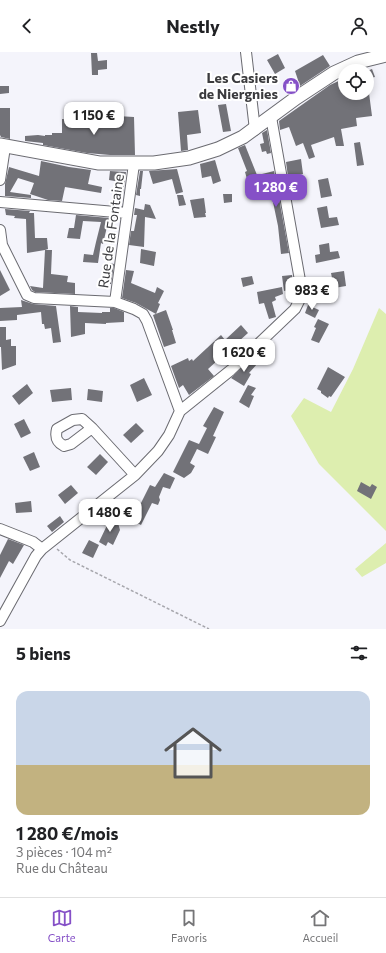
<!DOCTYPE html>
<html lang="fr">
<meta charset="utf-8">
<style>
:root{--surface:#fff;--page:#f2f2f2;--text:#202124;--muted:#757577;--line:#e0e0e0;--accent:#8550c7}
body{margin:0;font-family:Commissioner,sans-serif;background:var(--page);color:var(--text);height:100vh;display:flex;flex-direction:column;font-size:15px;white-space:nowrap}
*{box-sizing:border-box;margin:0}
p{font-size:13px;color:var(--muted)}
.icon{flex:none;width:22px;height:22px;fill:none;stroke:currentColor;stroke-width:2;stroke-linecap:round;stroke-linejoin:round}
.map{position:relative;height:577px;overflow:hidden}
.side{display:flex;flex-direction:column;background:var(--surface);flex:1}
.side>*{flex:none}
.fabs{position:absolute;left:338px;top:12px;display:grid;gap:8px}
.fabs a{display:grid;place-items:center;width:36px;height:36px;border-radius:50%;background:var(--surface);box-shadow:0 2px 10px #0003;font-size:20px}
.price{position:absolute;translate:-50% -34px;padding:0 9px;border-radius:8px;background:#fff;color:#222;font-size:13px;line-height:26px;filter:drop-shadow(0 1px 2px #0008)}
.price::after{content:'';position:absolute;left:50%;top:24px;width:12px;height:9px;margin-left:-6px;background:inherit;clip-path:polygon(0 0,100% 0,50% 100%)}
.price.on{background:var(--accent);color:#fff}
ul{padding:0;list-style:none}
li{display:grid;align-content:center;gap:8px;height:212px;padding:0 16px}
li span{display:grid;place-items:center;height:124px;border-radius:12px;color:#555}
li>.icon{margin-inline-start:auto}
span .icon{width:72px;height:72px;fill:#fffc;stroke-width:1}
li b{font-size:17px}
h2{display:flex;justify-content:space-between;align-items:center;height:48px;padding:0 16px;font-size:17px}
header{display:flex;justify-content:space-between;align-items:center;height:52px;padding:0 16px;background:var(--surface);font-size:18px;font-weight:700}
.menu{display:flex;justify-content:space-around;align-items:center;height:56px;border-top:1px solid var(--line);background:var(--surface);font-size:11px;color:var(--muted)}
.menu a{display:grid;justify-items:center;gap:2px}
.menu .on{color:var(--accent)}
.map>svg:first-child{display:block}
</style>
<header><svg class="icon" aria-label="back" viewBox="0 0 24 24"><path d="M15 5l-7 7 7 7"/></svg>Nestly<svg class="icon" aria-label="person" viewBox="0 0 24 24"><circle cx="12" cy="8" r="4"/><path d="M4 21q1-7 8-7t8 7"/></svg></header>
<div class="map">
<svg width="386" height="577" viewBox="0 0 386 577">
<rect width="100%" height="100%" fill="#f4f4fb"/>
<!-- green -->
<path fill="#ddeeaf" d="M379,256L386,262V479L319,412L291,364L304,346L331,360L353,317Z
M386,491V511L362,525L355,517Z"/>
<!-- building -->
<path fill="#727278" d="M91,1H97L98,9L107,8V17L98,18V23H92Z
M278,2L285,16L275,22L267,8Z
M323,3L330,14L300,34L295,19Z
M372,17L375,25L367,27V19Z
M345,26V41H369L372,64L356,66L357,74L341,77L344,94H336L334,85L311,93L315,105L309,107L303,91L296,94L289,75L280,78L279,69L330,33Z
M0,34H9V41L0,42Z
M226,52L231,79L223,80L218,53Z
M0,56H10V87L1,85L0,83Z
M198,58L201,81L187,83L188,98L181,99L178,60Z
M100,63L134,65L135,103H110L87,101L43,93V91L25,89V84L38,83L45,84V83H52V81H62V67L84,68V72H100Z
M267,78L271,101L267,102L266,99L262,100L260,92L264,91L262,81Z
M360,90L364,113L357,114L354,91Z
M245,93L257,123L247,127L245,120L247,119L238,96Z
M301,107L303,122L288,125L286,110Z
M215,108L221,129L213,132L211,124L202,126L200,112Z
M41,109L69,115L91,118L88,132L102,135L101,141L65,135L62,149L48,148L30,142L34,131L18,126L10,140L31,143V146L5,144V132L9,115L39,124Z
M177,117L183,140L176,142L172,127L153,132L149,119Z
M110,119L126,120L123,142H119L120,130L109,128Z
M140,119H143L141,137H140V144L136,143Z
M274,119L289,201L281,202L278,174L269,131L260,133L258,123Z
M328,126L332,144L321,146L318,128Z
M223,142H232V150L224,151Z
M177,143H183L186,153L179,154Z
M204,146L206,161H205L206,165L194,166L190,148Z
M145,152L150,153L156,167L145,165L144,195L129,193L131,179H134L137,163H134L135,156L144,158Z
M327,154L329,166L337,165L339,173L321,176L317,156Z
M5,157L30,159L29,161H34L35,186H47L48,197L45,198H52L51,222L68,224L67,230L75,231V242L35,240L32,238L30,234L43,236L45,198L27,201L26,167L14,166L15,164L6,163Z
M76,163L109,166L103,192L101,191L98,211L83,210L84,202L93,203L96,190L98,191L96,190L101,170L83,169L80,187L67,186L69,176H74Z
M329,191L330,200L338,199L340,206L316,211L315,203L320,202L319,193Z
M141,197L156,200L154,214L140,211Z
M110,211L114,212L111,232H110Z
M0,218L10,238L0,244Z
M126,218L134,219L131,231L155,241L157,235L164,239L158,251L160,252L156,262L136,251L122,246Z
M344,219L346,234L334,236L331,221Z
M292,223L294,237L284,239L282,224Z
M252,224L254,232L243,235L241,226Z
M282,235L283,242L275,245L276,248L272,250L276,265L269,267L264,251L259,252L257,240Z
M21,248L33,252L56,254L61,290L53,291L51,276L45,277L44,272H42L41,260L17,263V268L0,269V256L22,255Z
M308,253L319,258L315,266L305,261Z
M70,254L78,255V260L102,261V260H110V256H114L124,260V270L106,271V272L85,271V282L71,285Z
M166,258L173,278H172L176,291L164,295L153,263Z
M318,267L329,272L319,291L311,288L316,276L314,275Z
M241,273L248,281L208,317L214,324L189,343L183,333L179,336L171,314L188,306L189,309L192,307L193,309L221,283L225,288Z
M0,275H6V288L11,287V294H16V313L2,318L1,295H0Z
M251,307L257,312L249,321L251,322L244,334L231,326Z
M328,315L345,325L331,345L329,344L328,346L321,341V339L317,337Z
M144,326L152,343L137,350L130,333Z
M27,332L33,341L19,353L12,344Z
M248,333L256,336L251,343L254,344L249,356L239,350Z
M71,336L72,348L52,350L50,338Z
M88,337L103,339L102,350L87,348Z
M214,355L224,360L213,384L216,385L208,402L197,397L190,411L195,414L191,421L184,426L173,420L189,388L199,392L207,376L203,374Z
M24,367L31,381L21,386L14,372Z
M136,371L144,379L131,391L123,383Z
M34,400L40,415L30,419L23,405Z
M100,402L108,410L96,423L87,415Z
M164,421L175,426L170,437L163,435L159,445L160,448L158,453L152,451L141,473L126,465L133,452L139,455L150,433L155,435Z
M361,430L370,435L372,432L377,435L371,447L357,439Z
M71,433L78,441L65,452L58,443Z
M31,449L32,460L16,461L15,451Z
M60,464L64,470L52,480L47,474Z
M110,467L118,471L120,478L113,493L108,490L106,494L99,490Z
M8,487L24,493L13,512L9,509L0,526V503Z
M89,488L99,493L93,506L82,501Z"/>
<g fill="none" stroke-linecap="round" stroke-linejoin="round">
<!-- street casing -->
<g stroke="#6b6b71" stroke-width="12">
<path id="street" d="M246,0L255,78
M0,128L5,95
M0,150L127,161
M0,178L2,193L27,243L34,246L115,250L134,257L143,262L147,269L180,359
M115,250L134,112
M92,376L71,392L64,394C56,390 55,385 57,377L73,368L82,367L92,376L135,423
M0,477L33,490L42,497
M0,569L36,504L42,497L135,423L158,399L169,383L180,359L231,318L295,257L300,247L301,234L271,65"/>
</g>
<!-- secondary casing -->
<g stroke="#6b6b71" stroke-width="15">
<path id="secondary" d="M0,93L99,111H154L189,106L218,97L243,85L296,46L334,21L358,10L386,3"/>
</g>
<!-- path -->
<path stroke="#a7a7ad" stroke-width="1.5" stroke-dasharray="3 2" stroke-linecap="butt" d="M57,497L70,508L209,577"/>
<!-- street -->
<use href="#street" stroke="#fff" stroke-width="10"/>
<!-- secondary -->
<use href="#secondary" stroke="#fff" stroke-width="13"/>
</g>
<!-- icons -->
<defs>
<g id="shop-disc" transform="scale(0.9)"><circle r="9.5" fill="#8550c7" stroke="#fff"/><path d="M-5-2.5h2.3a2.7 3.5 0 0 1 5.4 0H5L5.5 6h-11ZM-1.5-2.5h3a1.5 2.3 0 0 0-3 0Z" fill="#fff"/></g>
</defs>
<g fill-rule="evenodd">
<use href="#shop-disc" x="291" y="34"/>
</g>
<g text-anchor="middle" stroke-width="4" stroke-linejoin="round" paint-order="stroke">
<!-- poi labels -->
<g font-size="14" font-weight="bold" fill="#3b3b3e" stroke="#fff" text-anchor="end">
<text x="278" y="31">Les Casiers<tspan x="278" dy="16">de Niergnies</tspan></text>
</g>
<!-- street labels -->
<g font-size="14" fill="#3b3b3e" stroke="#fff">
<text transform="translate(111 179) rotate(-82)" y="5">Rue de la Fontaine</text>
</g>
</g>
</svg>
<div class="fabs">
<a><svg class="icon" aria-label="locate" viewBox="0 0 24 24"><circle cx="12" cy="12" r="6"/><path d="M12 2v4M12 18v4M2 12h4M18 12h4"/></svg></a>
</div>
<b class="price" style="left:94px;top:84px">1 150 €</b>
<b class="price on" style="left:276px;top:156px">1 280 €</b>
<b class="price" style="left:312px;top:259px">983 €</b>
<b class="price" style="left:244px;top:321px">1 620 €</b>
<b class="price" style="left:110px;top:481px">1 480 €</b>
</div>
<section class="side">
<h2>5 biens<svg class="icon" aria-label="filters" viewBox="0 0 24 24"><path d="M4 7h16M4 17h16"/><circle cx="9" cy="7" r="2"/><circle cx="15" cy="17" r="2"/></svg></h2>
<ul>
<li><span style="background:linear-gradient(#c9d6e8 60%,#c2b280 0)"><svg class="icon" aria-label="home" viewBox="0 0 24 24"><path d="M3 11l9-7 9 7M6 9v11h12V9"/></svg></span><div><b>1 280 €/mois</b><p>3 pièces · 104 m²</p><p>Rue du Château</p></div></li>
</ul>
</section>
<nav class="menu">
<a class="on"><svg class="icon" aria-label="map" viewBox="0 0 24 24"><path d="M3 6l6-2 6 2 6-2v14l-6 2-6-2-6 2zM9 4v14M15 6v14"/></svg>Carte</a>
<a><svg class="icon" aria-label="saved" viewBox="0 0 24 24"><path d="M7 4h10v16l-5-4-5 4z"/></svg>Favoris</a>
<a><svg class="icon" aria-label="home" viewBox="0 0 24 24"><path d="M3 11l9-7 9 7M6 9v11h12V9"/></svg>Accueil</a>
</nav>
